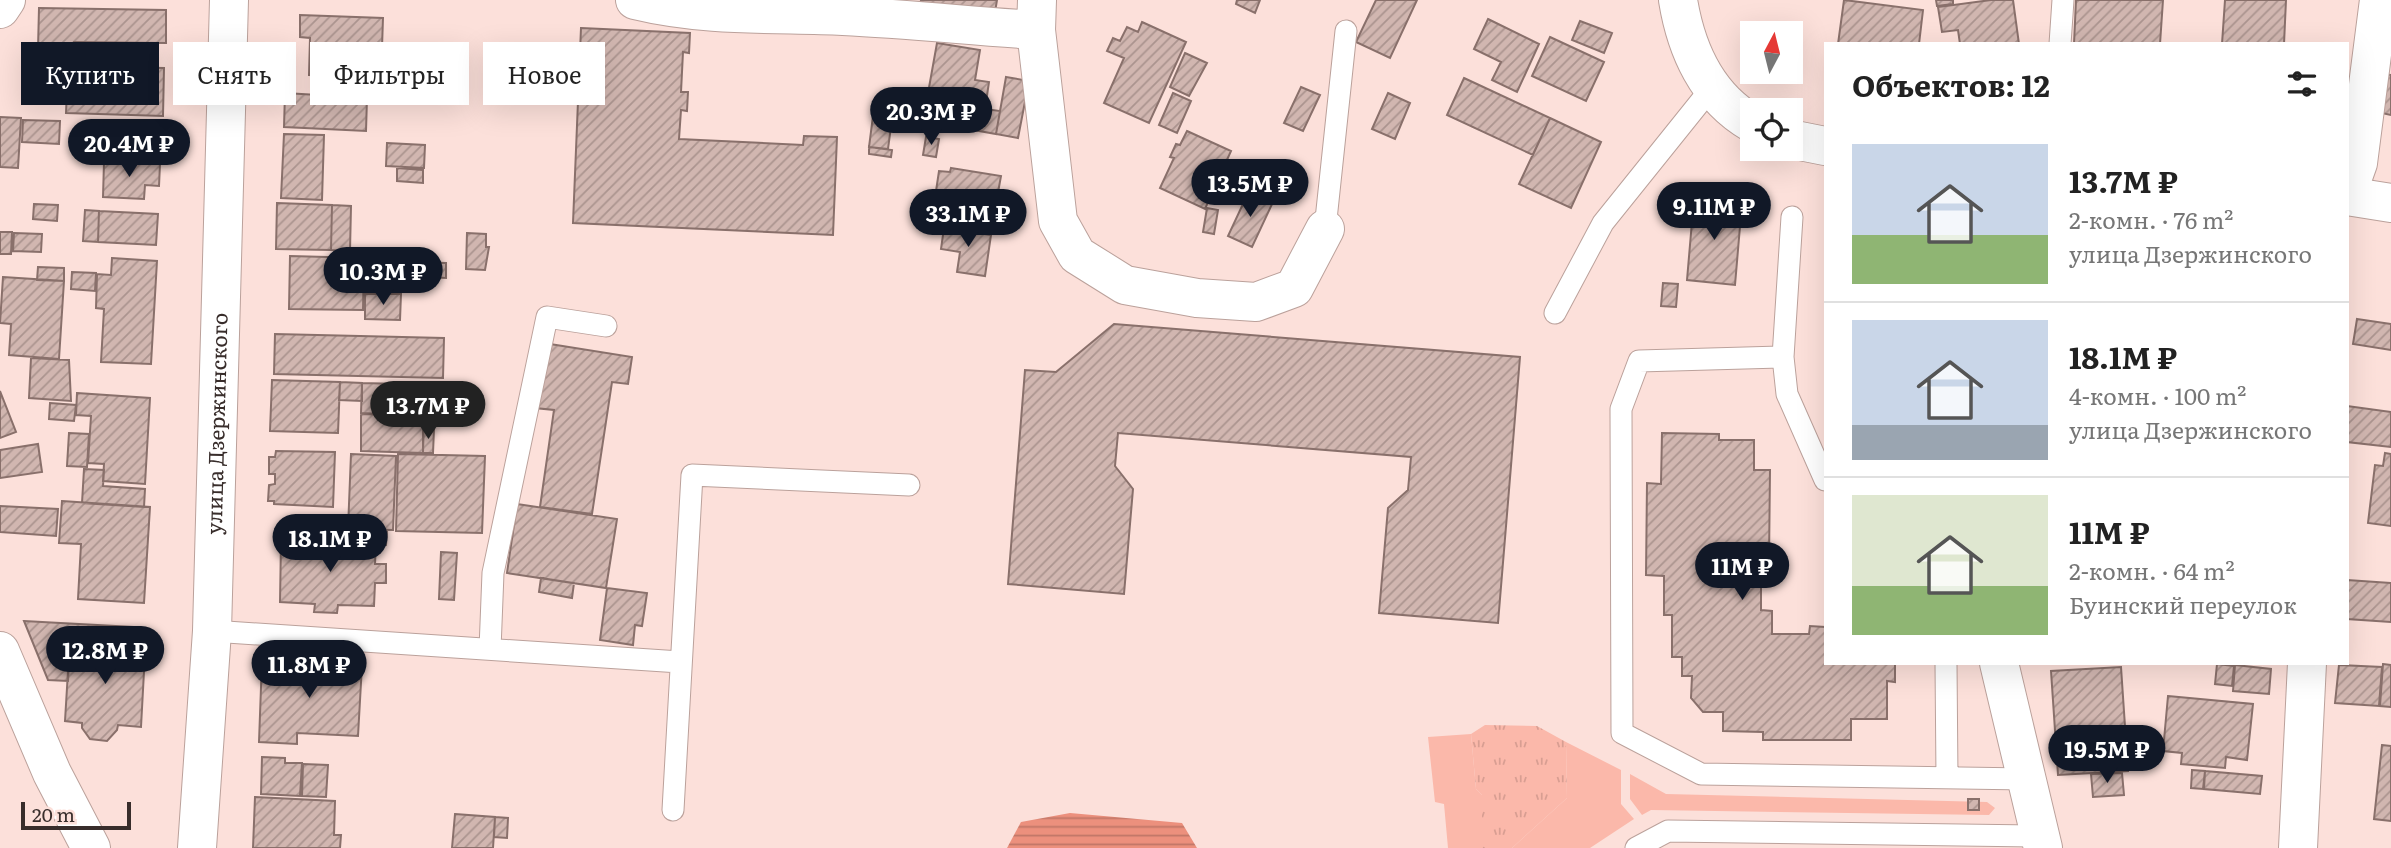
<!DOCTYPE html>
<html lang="ru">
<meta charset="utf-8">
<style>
:root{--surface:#fff;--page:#f2f2f2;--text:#222;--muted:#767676;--line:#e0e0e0;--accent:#111827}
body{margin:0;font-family:Literata,serif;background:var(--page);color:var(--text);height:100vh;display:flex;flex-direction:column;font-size:26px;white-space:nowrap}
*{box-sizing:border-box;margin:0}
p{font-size:23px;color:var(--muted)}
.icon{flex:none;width:38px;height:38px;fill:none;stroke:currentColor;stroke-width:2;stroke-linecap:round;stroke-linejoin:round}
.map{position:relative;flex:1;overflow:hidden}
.drawer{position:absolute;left:1824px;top:42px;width:525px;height:623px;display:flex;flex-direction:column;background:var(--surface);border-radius:0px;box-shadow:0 7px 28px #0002}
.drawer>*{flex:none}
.top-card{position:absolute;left:21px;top:42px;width:665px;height:63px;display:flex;gap:14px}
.needle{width:46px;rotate:7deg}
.fabs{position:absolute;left:1740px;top:21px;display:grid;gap:14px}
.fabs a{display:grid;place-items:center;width:63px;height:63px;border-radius:0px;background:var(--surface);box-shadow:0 7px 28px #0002;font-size:35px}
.scale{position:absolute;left:21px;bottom:18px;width:110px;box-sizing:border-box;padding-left:7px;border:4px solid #382d2b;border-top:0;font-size:19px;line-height:24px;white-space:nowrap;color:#382d2b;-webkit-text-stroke:5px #fce0da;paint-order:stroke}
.price{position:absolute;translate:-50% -60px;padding:0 16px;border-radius:24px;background:var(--accent);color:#fff;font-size:23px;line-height:46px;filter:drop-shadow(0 2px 4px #0008)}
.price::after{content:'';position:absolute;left:50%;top:42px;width:21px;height:16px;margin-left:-10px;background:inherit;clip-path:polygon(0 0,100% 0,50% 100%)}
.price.on{background:#222;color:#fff}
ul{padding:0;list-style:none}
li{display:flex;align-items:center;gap:21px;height:175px;padding:0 28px}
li+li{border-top:2px solid var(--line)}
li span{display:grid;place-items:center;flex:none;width:196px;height:140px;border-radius:0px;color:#555}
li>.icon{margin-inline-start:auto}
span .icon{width:84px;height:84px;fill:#fffc;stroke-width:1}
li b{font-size:30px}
h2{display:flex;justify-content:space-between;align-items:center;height:84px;padding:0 28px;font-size:30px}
.chip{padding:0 24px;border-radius:0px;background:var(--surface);box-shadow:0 7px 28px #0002;font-size:24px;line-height:63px}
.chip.on{background:var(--accent);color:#fff}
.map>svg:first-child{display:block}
</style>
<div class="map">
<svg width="2391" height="848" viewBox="0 0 2391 848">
<defs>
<pattern id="park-tufts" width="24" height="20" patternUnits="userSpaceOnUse" patternTransform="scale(1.75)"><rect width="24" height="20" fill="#fbb8aa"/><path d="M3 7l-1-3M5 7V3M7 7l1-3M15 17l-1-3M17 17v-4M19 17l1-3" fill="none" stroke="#d89e92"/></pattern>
<pattern id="water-rules" width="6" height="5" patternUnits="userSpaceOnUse" patternTransform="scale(1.75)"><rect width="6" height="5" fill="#ec907d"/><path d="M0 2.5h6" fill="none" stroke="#c07667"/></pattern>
<pattern id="building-hatch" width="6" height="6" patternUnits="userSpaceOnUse" patternTransform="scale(1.75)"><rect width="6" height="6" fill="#d1b6b0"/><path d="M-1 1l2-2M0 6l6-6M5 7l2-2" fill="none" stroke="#ab948f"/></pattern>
</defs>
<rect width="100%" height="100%" fill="#fce0da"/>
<!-- green -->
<path fill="#fbb8aa" d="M1471,734L1476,789L1482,795V848H1448L1444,804L1435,802L1428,737Z
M1566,742L1621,770V804L1634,819L1590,848H1512L1567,798Z
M1630,774L1666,794L1987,802L1995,808L1989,815L1651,810L1642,815L1630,799Z"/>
<!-- park -->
<path fill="url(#park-tufts)" d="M1485,725L1537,726L1566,742L1567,798L1512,848H1482V795L1476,789L1471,734Z"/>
<!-- water -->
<path fill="url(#water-rules)" d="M1070,813L1182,823L1197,848H1007L1021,822Z"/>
<!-- building -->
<path fill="url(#building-hatch)" stroke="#89706b" stroke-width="2" d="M921,0H997L994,18L920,6Z
M1237,0H1260L1255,13L1236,4Z
M1376,0H1417L1390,58L1356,42Z
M1844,0L1923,10L1919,44H1838Z
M1936,0H1953V4L1937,6Z
M1991,0H2013L2019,44H1960L1958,30L1942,32L1938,7Z
M2076,0H2163L2160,44H2074Z
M2225,0H2286L2284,44H2222Z
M39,8L166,10V43L74,42L73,50L38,49Z
M300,15L383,18L381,77L309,75L310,38L300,37Z
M1488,19L1539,44L1517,92L1492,80L1501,62L1474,49Z
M1580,21L1612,33L1604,53L1572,40Z
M1142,22L1186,42L1149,123L1104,103L1124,58L1107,51L1113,38L1120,41L1127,27L1138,32Z
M581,28L690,33L689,53L683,52L681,92H688L687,111L681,110L679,139L803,145L804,136L837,137L833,235L573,223Z
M1550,37L1604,62L1586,101L1532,76Z
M937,43L980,50L975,80L989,82L985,109L1000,111L996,134L923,121Z
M1185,53L1207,63L1189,96L1170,87Z
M85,54L113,55L112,67L164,68L163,116L66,113L68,65L84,66Z
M113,56L136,57L135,68L112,67Z
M39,65H68L67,102H39Z
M2383,74L2391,75V115L2377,112Z
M1006,77L1029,81L1018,138L996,134Z
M1464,78L1550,118L1533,155L1447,115Z
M1301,87L1320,95L1303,131L1284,123Z
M285,93L367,98L366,131L284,127Z
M1173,93L1191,101L1177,133L1159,125Z
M1388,93L1410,103L1395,139L1372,129Z
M879,96L886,97L885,106L893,107L892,119L875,117Z
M873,116L892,119L888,149L869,147Z
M0,117L21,118L18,168L0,167Z
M1550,118L1601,142L1571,208L1519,184Z
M23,120L60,121L59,144L22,142Z
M105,120L161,122L160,164L104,162Z
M1187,131L1231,151L1205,209L1160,188L1174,158L1170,157L1176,144L1180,145Z
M284,134L324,135L322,200L281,198Z
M926,137L939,139L936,157L923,155Z
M387,143L425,145L424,168L386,166Z
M869,147L892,150L891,157L869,154Z
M104,162L160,164L159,186L145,185L144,199L103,197Z
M397,168L423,170V183L397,181Z
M951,168L1001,176L995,209L959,204L958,215L933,211L939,171L950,172Z
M1249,191L1273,202L1252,247L1228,236Z
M1694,198L1742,203L1735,285L1687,280Z
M277,203L332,205L331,250L276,249Z
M34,204L58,205L57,221L33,219Z
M332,205L351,206L350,251L331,250Z
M983,208L994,209L993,216L982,215Z
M1207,208L1218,210L1214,234L1203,232Z
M85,210L99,211L98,242L83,241Z
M99,211L158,214L156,245L98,242Z
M949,223L964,225L963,231L991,235L985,276L957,272L960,252L941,249L944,228H949Z
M0,232H12L11,254H0Z
M14,233L42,234L41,252L13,251Z
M467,233L486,234V247H489L485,270L466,269Z
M290,256L364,258L363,310L289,309Z
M112,258L157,261L151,364L101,362L104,309L96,308L97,274L111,275Z
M367,258L395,259L394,276H367Z
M408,262L446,263V278L408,276Z
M38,267L64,268V281L37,280Z
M72,272L96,273L95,291L71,289Z
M3,277L64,281L59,359L9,355L11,324L0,323Z
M1663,283L1678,284L1676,307L1661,306Z
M365,294H401L400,320L365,319Z
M2357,319L2391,324V350L2353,344Z
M1114,324L1520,357L1498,623L1379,613L1388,508L1408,490L1411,457L1118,433L1115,466L1133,489L1124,594L1008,584L1025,370L1056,372Z
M275,334L444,338L443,378L274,374Z
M550,344L632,357L628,384L612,382L592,514L540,507L554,410L535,408Z
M31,358L69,360L71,401L29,398Z
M272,380L340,382L338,433L270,431Z
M340,382L362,383V401L339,400Z
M362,383L401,384L400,415L361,413Z
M407,383L447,384V409L407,408Z
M0,391L16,432L0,438Z
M77,393L150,398L145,484L103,481L104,464L88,463L91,416L76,415Z
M50,403L76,405L74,421L49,419Z
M2347,406L2391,412V447L2347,442Z
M361,414L424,416L423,453L361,451Z
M423,428L434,429L433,453H423Z
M69,433L89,434L87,467L67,466Z
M1662,433L1719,434V440H1754V470H1770L1769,562H1753V572H1761V610L1772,611V634H1809L1810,626L1825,627V663H1895V682L1887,681V719H1851V740H1763V732L1723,731V712H1703L1691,698L1692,676H1682V657H1672V615H1664V576L1646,575L1647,483L1661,484Z
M38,444L42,472L0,478V450Z
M276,451L335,452L333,507L274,504V501H268L269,485L275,484V474H269V457H275Z
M2385,453L2391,454V526L2368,523L2375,465L2383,466Z
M351,454L396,456L393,530L348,529Z
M398,454L485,456L482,533L396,531Z
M84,469L104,470L103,486L145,489L144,507L82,503Z
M62,501L150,507L144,603L78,599L81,544L59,543Z
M517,504L617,519L606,588L507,573Z
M0,506L58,509L56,536L0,532Z
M372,531H387L386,545L371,544Z
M281,541L376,544L375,564H386V583H375L374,606L338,605L337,613L314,612L315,604L280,602Z
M441,552L457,553L454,600L439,599Z
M541,578L574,583L572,598L539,592Z
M2347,580L2391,583V622L2347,619Z
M607,588L647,593L642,626L635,625L633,645L600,640Z
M24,621L133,627L132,642L70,638L68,681L48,680Z
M70,638L141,643L140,653H145L141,727L118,725L117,730L107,741L90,739L82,728V723L65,721Z
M262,660L362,665L358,736L297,733V744L259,742Z
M2217,664L2234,666L2232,686L2215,684Z
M2383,664L2391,665V707L2380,706Z
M2235,665L2271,669L2269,694L2233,691Z
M2339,665L2382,667L2379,706L2335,703Z
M2121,667L2128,771L2058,775L2051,671Z
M2168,696L2253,704L2247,760L2226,757L2225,768L2181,764L2182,753L2163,751Z
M2382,745L2391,746V821L2374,819Z
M262,757L285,758V763H302L300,796L261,794Z
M303,764L328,765L326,797L302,796Z
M2192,770L2205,771L2203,789L2191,788Z
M2205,771L2262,776L2260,794L2204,789Z
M2122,773L2124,795L2093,797L2091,774Z
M255,797L335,801L334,835H341L340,848H253Z
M1968,799H1979V810H1968Z
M455,814L495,817L493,848H452Z
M495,817L508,818L507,838L494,837Z"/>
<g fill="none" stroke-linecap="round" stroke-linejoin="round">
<!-- service casing -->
<g stroke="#bba19b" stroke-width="23">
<path id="service" d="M2060,44L2063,0
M1792,217L1783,357L1787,394L1825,480
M1325,229L1346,31
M1555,313L1603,223L1713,86
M1783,357L1639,361L1621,409L1622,733L1701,774L2027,779
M212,631L680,662
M490,649L493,573L547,317L606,326
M1946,663L1947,778
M673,810L692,475L909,485
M1636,848L1668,831L2040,836"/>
</g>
<!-- minor casing -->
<g stroke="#bba19b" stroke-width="40">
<g id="minor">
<path d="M635,0C705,17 773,13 843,16C908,19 972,26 1036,30"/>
<path d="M1037,0L1036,30L1058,221L1077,255L1125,285L1197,298L1256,302L1294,288L1325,229"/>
<path d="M1678,0C1686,49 1707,97 1752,123"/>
<path d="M0,9L6,0"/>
<path d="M1790,139L1825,146"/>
<path d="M2347,194L2358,163L2379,0"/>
<path d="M2347,196L2391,203"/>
<path d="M0,651L52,773L91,848"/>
<path d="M1999,663L2043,848"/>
<path id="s1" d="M197,848L212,631L229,0"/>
<path d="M2298,848L2307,663"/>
</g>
</g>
<!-- service -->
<use href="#service" stroke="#fff" stroke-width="21"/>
<!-- minor -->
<use href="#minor" stroke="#fff" stroke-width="38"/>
</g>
<g text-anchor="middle" stroke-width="5" stroke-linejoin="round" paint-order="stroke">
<!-- street labels -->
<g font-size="21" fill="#382d2b" stroke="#fce0da">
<text dy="7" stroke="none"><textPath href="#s1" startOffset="425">улица Дзержинского</textPath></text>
</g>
</g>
</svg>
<div class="fabs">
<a><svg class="needle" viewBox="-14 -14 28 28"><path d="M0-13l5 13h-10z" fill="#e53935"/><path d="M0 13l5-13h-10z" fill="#767676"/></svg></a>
<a><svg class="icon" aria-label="locate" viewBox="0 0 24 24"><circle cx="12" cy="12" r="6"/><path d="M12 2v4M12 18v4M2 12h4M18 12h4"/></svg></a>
</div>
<div class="scale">20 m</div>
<b class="price" style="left:931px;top:147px">20.3M ₽</b>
<b class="price" style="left:129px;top:179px">20.4M ₽</b>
<b class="price" style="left:1250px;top:219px">13.5M ₽</b>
<b class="price" style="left:1714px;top:242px">9.11M ₽</b>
<b class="price" style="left:968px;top:249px">33.1M ₽</b>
<b class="price" style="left:383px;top:307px">10.3M ₽</b>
<b class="price on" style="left:428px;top:441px">13.7M ₽</b>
<b class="price" style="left:330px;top:574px">18.1M ₽</b>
<b class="price" style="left:1742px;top:602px">11M ₽</b>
<b class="price" style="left:105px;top:686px">12.8M ₽</b>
<b class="price" style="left:309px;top:700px">11.8M ₽</b>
<b class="price" style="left:2107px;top:785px">19.5M ₽</b>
<div class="top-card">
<a class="chip on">Купить</a>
<a class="chip">Снять</a>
<a class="chip">Фильтры</a>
<a class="chip">Новое</a>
</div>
<section class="drawer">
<h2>Объектов: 12<svg class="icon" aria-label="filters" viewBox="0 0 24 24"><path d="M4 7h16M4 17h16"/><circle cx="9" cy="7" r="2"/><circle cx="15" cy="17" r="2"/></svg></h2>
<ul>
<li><span style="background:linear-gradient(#c9d6e8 65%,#8fb573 0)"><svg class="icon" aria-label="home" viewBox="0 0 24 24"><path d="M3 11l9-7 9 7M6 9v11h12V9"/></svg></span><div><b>13.7M ₽</b><p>2-комн. · 76 m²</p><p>улица Дзержинского</p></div></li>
<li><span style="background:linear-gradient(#c9d6e8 75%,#9aa5b1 0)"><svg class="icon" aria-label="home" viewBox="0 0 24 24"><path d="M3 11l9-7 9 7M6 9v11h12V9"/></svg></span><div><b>18.1M ₽</b><p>4-комн. · 100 m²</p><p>улица Дзержинского</p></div></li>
<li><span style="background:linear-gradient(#dfe7d0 65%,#8fb573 0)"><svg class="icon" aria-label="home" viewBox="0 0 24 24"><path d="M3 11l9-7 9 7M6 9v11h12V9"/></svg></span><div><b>11M ₽</b><p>2-комн. · 64 m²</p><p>Буинский переулок</p></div></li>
</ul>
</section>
</div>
